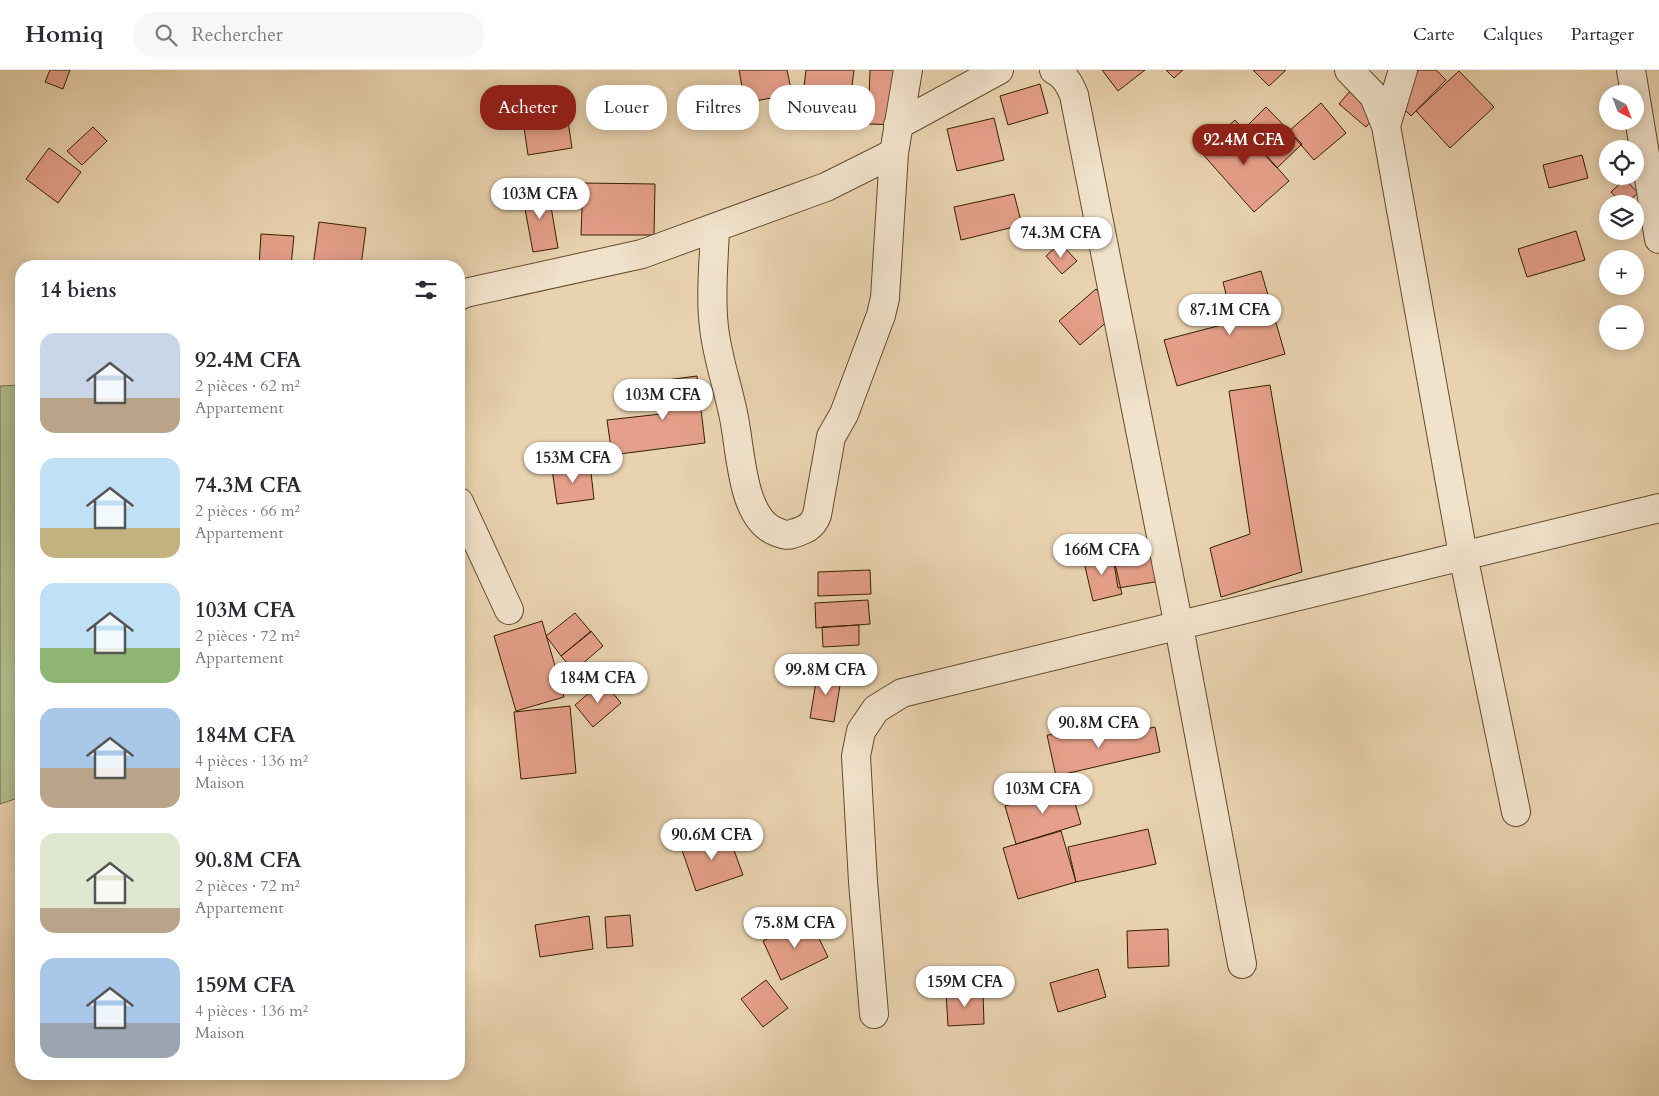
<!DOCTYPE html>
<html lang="fr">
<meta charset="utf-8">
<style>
:root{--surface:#fff;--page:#f7f7f7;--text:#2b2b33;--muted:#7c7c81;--line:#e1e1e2;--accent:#8f2418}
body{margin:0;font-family:Cardo,serif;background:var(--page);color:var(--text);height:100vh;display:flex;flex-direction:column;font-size:19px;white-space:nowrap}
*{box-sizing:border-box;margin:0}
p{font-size:16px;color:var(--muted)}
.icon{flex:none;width:28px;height:28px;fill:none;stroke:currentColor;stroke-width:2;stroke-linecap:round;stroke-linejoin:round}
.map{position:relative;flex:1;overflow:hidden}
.panel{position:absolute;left:15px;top:190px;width:450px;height:820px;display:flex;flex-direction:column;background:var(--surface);border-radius:20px;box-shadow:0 2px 12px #0003}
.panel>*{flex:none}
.banner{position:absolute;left:480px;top:15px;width:475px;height:45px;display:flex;gap:10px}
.needle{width:32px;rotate:138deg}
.controls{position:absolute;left:1599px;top:15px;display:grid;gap:10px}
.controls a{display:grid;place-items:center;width:45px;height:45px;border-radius:50%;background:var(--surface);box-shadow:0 2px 12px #0003;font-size:25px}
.price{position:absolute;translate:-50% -42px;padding:0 11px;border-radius:18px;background:#fff;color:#222;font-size:16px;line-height:32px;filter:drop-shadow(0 1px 2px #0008)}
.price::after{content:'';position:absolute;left:50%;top:30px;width:15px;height:11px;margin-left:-8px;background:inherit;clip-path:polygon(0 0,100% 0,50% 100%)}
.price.active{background:var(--accent);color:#fff}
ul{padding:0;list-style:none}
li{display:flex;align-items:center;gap:15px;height:125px;padding:0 25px}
li span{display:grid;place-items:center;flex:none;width:140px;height:100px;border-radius:15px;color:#555}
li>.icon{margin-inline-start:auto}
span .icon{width:60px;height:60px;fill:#fffc;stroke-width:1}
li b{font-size:21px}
h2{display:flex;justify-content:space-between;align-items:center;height:60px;padding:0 25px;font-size:21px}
.pill{padding:0 18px;border-radius:20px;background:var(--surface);box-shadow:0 2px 12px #0003;font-size:18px;line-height:45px}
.pill.active{background:var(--accent);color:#fff}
header{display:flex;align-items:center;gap:30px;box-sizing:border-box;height:70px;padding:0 25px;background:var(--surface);border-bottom:1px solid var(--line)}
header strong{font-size:24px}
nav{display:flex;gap:28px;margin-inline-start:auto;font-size:18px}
.search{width:350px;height:45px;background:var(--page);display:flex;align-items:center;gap:12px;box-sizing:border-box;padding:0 18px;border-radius:20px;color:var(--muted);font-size:19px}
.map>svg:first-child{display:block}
</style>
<header>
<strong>Homiq</strong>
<div class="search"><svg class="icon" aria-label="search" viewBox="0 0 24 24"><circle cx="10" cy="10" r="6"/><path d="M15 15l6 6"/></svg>Rechercher</div>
<nav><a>Carte</a><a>Calques</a><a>Partager</a></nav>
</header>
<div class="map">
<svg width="1659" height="1026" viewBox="0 0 1659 1026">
<rect width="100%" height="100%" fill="#e9d2af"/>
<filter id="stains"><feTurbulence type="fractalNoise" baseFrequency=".004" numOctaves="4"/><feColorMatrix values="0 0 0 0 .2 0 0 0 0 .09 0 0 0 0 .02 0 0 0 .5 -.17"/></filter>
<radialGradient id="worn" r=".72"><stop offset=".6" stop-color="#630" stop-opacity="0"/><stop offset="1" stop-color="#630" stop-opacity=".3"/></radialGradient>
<!-- green -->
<path fill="#b0bd8f" stroke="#726e48" d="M21,315V727L0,734V316Z"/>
<!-- building -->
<path fill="#e59f8a" stroke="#351f00" d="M50,0H70L63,19L45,12Z
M739,0H787L792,24L745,33Z
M806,0H854L847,55L800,50Z
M870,0H905L904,55L868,54Z
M1102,0H1145L1118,21Z
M1166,0H1183L1174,8Z
M1253,0H1286L1269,16Z
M1419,0H1436L1446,10L1411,46L1392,27Z
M1459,1L1494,37L1450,78L1416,41Z
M1040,14L1048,43L1008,55L1000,26Z
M1356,14L1383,36L1366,57L1339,34Z
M1321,33L1346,63L1314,90L1289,61Z
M1266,37L1302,74L1277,98L1242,61Z
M567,44L572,78L528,85L523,50Z
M994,48L1004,90L957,101L947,59Z
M1235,50L1289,111L1254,142L1200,81Z
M93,57L107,71L82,95L67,81Z
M49,78L81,102L58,133L26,109Z
M1582,85L1588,108L1549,118L1543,95Z
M1625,109L1638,123L1626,134H1622L1611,122Z
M583,113L655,114L654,165H581Z
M548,119L558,178L533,182L522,123Z
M1014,124L1022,155L961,170L954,137Z
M319,152L366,158L361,196H313Z
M1576,161L1585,190L1527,207L1518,179Z
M261,164L294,166L291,196H259Z
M1060,173L1077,191L1062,204L1046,186Z
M1261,201L1285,284L1177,316L1164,270L1233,252L1223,212Z
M1096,219L1117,243L1080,275L1059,251Z
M697,306L705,373L612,385L607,350L661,344L659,311Z
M1270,315L1302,502L1221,527L1210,478L1250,464L1229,321Z
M590,394L594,429L557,434L552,399Z
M1167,471L1173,509L1118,518L1112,481Z
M1112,481L1122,524L1093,531L1083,488Z
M870,500L871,524L818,526V502Z
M868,530L870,554L816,558L815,533Z
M575,543L591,562L561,586L546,566Z
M542,551L564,627L516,641L494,566Z
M859,555V575L823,577L822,557Z
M591,561L603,576L574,601L561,586Z
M818,600L842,603L834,652L810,648Z
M603,611L621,633L593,657L575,635Z
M570,636L576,703L521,709L514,642Z
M1155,657L1160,682L1056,706L1047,665L1086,662L1096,670Z
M1070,716L1081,754L1016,774L1005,736Z
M1148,759L1156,794L1076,812L1068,777Z
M727,761L743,805L696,821L681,777Z
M1061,761L1076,812L1018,829L1003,778Z
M630,845L633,876L607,878L605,847Z
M589,846L593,879L540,887L535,855Z
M809,848L828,887L781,910L763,871Z
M1168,859L1169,896L1128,898L1127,861Z
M1098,899L1106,927L1058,942L1050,913Z
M766,910L788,938L763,957L741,929Z
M983,921L984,954L948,956L946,923Z"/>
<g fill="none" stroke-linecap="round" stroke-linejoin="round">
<!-- minor casing -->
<g stroke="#624c2c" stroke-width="30">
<path id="minor" d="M1054,0C1065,5 1070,15 1074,25L1179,557L1242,894
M1349,0L1374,26L1386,56L1463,485L1516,742
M1631,0L1635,24
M1635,24L1659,169
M898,55L999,0
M1386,56L1403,0
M715,158C714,191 710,225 714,257C717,286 727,314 733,343C741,376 740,449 777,462C783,464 786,466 792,464C804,460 812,458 817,445L831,367L844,344L881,245L885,228L894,83L908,0
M459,226L465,223L642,184L826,117L894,83
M459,432L509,540
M874,944L863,812L856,686L861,661L876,639L902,623C1155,563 1407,499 1659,438"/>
</g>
<!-- minor -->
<use href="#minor" stroke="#f1e2cb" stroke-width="28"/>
</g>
<rect width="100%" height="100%" filter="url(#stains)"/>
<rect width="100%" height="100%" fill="url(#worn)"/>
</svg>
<div class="controls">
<a><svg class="needle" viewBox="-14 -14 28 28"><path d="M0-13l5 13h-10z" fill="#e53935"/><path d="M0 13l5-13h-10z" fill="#7c7c81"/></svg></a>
<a><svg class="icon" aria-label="locate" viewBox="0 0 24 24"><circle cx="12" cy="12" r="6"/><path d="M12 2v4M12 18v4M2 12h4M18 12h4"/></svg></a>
<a><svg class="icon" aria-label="layers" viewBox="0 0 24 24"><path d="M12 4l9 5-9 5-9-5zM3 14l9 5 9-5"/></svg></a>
<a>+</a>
<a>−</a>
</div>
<b class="price active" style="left:1244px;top:96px">92.4M CFA</b>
<b class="price" style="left:540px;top:150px">103M CFA</b>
<b class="price" style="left:1061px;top:189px">74.3M CFA</b>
<b class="price" style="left:1230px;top:266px">87.1M CFA</b>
<b class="price" style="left:663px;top:351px">103M CFA</b>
<b class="price" style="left:573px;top:414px">153M CFA</b>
<b class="price" style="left:1102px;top:506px">166M CFA</b>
<b class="price" style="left:826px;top:626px">99.8M CFA</b>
<b class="price" style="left:598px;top:634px">184M CFA</b>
<b class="price" style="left:1099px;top:679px">90.8M CFA</b>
<b class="price" style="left:1043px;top:745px">103M CFA</b>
<b class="price" style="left:712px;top:791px">90.6M CFA</b>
<b class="price" style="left:795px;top:879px">75.8M CFA</b>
<b class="price" style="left:965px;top:938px">159M CFA</b>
<div class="banner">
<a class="pill active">Acheter</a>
<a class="pill">Louer</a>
<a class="pill">Filtres</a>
<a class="pill">Nouveau</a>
</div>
<section class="panel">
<h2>14 biens<svg class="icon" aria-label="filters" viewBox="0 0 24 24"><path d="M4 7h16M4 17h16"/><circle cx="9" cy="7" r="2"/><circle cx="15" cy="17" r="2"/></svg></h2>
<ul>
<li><span style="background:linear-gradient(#c9d6e8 65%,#b9a48a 0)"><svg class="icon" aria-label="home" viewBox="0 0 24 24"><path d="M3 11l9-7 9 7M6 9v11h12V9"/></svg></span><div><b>92.4M CFA</b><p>2 pièces · 62 m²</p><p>Appartement</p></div></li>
<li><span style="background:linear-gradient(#bfe0f5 70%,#c2b280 0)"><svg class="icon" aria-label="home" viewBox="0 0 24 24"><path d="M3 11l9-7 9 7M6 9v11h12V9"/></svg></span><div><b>74.3M CFA</b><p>2 pièces · 66 m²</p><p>Appartement</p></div></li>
<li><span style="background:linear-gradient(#bfe0f5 65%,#8fb573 0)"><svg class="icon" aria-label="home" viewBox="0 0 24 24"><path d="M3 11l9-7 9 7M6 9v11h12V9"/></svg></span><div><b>103M CFA</b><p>2 pièces · 72 m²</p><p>Appartement</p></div></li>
<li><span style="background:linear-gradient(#a9c7e8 60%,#b9a48a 0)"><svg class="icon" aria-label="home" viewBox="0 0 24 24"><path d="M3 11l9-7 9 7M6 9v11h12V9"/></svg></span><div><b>184M CFA</b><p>4 pièces · 136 m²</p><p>Maison</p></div></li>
<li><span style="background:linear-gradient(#dfe7d0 75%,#b9a48a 0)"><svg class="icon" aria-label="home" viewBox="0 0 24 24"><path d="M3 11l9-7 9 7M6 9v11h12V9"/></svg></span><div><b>90.8M CFA</b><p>2 pièces · 72 m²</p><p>Appartement</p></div></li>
<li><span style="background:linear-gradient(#a9c7e8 65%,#9aa5b1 0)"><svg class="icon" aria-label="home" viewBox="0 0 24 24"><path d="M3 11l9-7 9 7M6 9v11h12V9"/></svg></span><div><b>159M CFA</b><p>4 pièces · 136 m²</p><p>Maison</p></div></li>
</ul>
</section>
</div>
